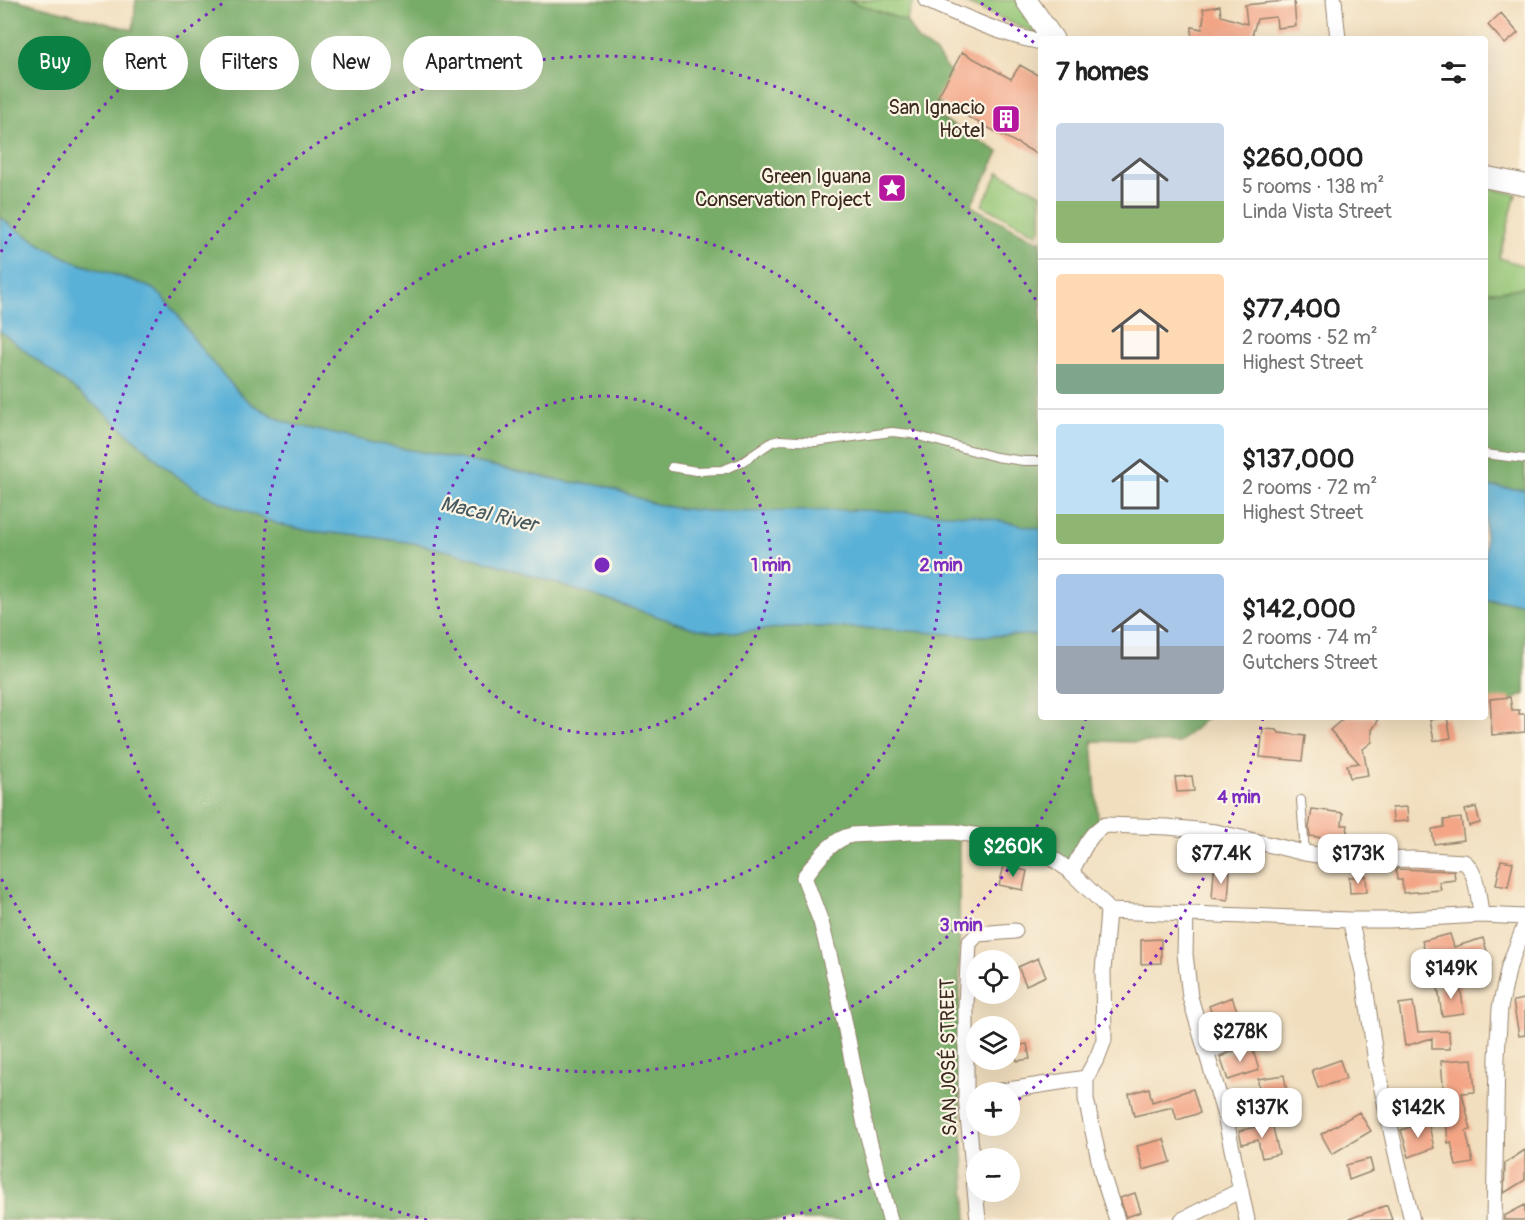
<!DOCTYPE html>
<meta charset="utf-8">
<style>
:root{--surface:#fff;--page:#f6f6f6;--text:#222;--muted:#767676;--line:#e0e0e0;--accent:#0b8043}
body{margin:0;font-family:Pangolin,sans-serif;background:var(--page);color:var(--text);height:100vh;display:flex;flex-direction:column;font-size:22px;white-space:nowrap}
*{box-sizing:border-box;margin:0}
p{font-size:20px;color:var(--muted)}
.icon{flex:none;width:33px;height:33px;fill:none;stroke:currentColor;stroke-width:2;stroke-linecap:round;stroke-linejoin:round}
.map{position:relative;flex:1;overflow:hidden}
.side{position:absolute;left:1038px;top:36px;width:450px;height:684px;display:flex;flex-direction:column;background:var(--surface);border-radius:6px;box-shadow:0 6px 24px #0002}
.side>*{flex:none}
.guide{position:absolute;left:18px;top:36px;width:570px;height:54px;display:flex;gap:12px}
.fabs{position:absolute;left:966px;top:950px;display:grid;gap:12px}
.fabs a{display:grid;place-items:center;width:54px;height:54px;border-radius:50%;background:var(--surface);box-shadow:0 6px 24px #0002;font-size:30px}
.price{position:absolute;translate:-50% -51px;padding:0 14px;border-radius:12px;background:#fff;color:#222;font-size:20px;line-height:39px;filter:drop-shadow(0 2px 3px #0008)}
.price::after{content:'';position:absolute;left:50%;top:36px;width:18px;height:14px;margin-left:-9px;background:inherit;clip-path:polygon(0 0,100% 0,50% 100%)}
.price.on{background:var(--accent);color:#fff}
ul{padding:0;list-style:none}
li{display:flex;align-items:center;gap:18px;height:150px;padding:0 18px}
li+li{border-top:2px solid var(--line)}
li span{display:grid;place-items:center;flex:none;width:168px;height:120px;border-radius:6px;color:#555}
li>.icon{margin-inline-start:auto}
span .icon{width:72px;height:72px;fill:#fffc;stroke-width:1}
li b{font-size:26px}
h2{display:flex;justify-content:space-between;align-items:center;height:72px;padding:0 18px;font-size:26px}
.tag{padding:0 21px;border-radius:27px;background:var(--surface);box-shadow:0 6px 24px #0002;font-size:21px;line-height:54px}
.tag.on{background:var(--accent);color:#fff}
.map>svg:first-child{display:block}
</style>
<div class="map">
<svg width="1525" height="1220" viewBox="0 0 1525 1220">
<rect width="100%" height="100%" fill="#fcf5e5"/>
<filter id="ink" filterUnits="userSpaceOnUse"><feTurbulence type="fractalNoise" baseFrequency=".0167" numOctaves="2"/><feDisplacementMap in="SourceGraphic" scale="12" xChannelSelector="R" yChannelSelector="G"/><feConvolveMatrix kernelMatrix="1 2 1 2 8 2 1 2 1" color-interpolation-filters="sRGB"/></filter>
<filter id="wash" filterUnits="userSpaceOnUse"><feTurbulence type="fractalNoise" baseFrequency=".008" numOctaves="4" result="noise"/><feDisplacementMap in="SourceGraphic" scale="24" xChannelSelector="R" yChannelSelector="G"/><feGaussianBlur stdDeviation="1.35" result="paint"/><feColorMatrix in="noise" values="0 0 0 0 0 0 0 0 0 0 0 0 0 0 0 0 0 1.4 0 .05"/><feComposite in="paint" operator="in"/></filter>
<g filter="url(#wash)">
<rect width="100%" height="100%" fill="#f1debe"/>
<!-- green -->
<path fill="#94c676" stroke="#68784a" stroke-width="1.5" d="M847,0H914L906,21Z
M959,0H1027L1049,39Z
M999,172L1041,194V227L1037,234L982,205Z
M1485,187L1516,194L1499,258L1525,266V287L1500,291H1485Z"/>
<!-- forest -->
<path fill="#77ab67" stroke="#596a42" stroke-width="1.5" d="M0,0H17L133,30L136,0H847L906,21L918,41L935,52L954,78L935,115L999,152L971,206L1039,242L1041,240V529L718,512L675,508L651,503L603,485L568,482L454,458L378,444L291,424L275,417L252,404L239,393L211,361L194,339L140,283L77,263L45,247L14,228L0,217Z
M1525,287V490L1485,486V291H1500Z
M0,331L106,414L176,476L278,524L310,531L372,537L413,543L456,553L506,567L693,628L716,632H742L787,627H828L886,629L974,636L1041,635V717H1207L1179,743L1092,741L1098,819L1068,862L959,832L960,1099L967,1220H0Z
M1485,600L1525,603V694L1495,709H1485Z"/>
<!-- water -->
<path fill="#5ab1d7" stroke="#4a6e7a" stroke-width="1.5" d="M0,217L14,228L45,247L77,263L140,283L153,289L162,296L176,312L194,339L211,361L239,393L252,404L275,417L291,424L378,444L454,458L568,482L603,485L651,503L675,508L718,512L863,510L972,515L1041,529V635L974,636L886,629L828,627H787L742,632H716L693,628L506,567L456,553L413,543L372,537L310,531L278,524L237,509L203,494L176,476L106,414L0,331Z
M1485,486L1525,490V603L1485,599Z"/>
<g id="blocks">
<!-- building -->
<path fill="#f3a586" d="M1294,0L1296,26L1277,28L1276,17L1257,19L1251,39H1191L1192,27L1202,29L1204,16L1203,9L1220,6L1221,16L1247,24L1245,5Z
M1501,13L1518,33L1505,44L1488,25Z
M962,52L1011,79L1020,65L1041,77V156L936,100Z
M1510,697L1512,710H1519V714H1525V732L1492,735L1490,699Z
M1345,717H1372L1378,721L1372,730V742L1363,749L1368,775L1350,778L1347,765L1359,763L1330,730Z
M1447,717L1451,738L1434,741L1430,720Z
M1263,729L1277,730L1279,733L1305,736L1302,761L1260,757Z
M1192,776L1194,791L1177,792L1175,777Z
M1407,807L1408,821L1393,822L1392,808Z
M1476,807L1480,823L1469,826L1465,810Z
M1312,809L1343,813L1342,825H1348L1345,846L1330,844L1331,839L1310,836L1309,828Z
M1461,818L1464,840L1434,844L1432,829L1444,827V820Z
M1501,860L1513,862L1508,887L1496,885Z
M1004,866L1027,871L1023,890L999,885Z
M1396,869L1454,871L1455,880L1439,882L1441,890L1403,893L1402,880H1397Z
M1214,870L1230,872L1228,900L1212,898Z
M1366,876L1367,892L1350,893L1349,877Z
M1450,934L1454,947L1483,938L1491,965L1465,973L1462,961L1430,970L1422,941Z
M1161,939V963L1141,964V940Z
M1038,958L1046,976L1026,985L1018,967Z
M1460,984L1464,1013L1442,1016L1438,988Z
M1232,997L1245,1033L1223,1043L1209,1006Z
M1525,999V1035L1519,1036L1513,1001Z
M1413,1002L1418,1032L1449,1031L1450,1049H1432V1038L1405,1046L1399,1004Z
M1027,1044L1030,1059L1017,1061L1014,1046Z
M1249,1044L1250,1048L1252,1047L1259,1070L1228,1080L1220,1057Z
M1472,1059L1475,1092L1462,1093L1471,1130L1466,1131L1473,1163L1456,1166L1451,1142L1448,1143L1441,1061Z
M1340,1060L1346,1079L1318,1088L1312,1070Z
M1284,1075L1288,1099L1260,1105L1258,1079Z
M1149,1088L1152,1102L1193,1089L1200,1113L1177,1120L1173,1107L1134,1116L1129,1094Z
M1359,1112L1371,1131L1332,1154L1321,1134Z
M1428,1121L1434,1148L1409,1157L1401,1130Z
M1272,1123L1279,1154L1262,1158L1258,1140L1242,1144L1239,1131Z
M1164,1139L1171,1162L1143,1170L1137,1146Z
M1525,1150V1180L1504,1193L1505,1163Z
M1370,1159L1373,1171L1349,1180L1346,1165Z
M1135,1193L1141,1212L1126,1217L1120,1198Z
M1387,1205L1392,1220H1349V1219Z
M1525,1205V1220H1504V1216Z"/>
</g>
</g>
<g filter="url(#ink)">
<use href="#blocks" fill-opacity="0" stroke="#96846e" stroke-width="1.5"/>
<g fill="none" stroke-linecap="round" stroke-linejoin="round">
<!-- service casing -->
<g stroke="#96846e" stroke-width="10">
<path id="service" d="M1485,454L1525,459
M672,467L696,471L722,470L741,463L772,442L780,440L815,442L892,432L911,434L996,457L1024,461H1041
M1301,800L1305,853
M1207,1056L1254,1036"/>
</g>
<!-- minor casing -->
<g stroke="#96846e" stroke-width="17">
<path id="minor" d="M926,0C962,16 1002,35 1041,42
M1334,0L1338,39
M1071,872C1080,857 1088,833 1105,825L1168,827L1216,832L1305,853L1330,857L1372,860L1413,859L1464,862C1477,870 1479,900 1481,915
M1108,911L1350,920H1390L1481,915L1525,917
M1186,914L1185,954L1190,997L1225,1116L1247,1220
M1350,920L1363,972L1376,1062L1401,1176L1412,1220
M995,1092L1086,1078
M890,1220L865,1125L839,995L821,922L804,877C818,860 830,840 852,835L911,832H955L992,838L1024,847L1042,853L1058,862L1071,872L1104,904L1108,911L1103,971L1104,1040L1098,1056L1086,1078V1099L1102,1174L1117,1220
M978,1220L966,1096V1005L969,943L978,934L1015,931
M1182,1220L1241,1190
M1494,1220L1497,1057L1500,1008L1509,966L1525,925"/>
</g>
<!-- secondary casing -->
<g stroke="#96846e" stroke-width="23">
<path id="secondary" d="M1026,0L1053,39
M1485,177L1525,185"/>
</g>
<!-- service -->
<use href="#service" stroke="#fff" stroke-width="8"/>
<!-- minor -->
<use href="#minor" stroke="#fff" stroke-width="15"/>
<!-- secondary -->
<use href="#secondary" stroke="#fff" stroke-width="21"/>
</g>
</g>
<!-- distance rings -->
<g fill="none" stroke="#7b2cbf" stroke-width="3" stroke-dasharray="3 6">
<circle cx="602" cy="565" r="169"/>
<circle cx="602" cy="565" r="339"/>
<path d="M1086 718A508 508 0 1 1 1040 307"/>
<path d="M1263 718A678 678 0 0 1 1010 1106M981 1127A678 678 0 0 1 777 1220M427 1220A678 678 0 0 1 1 878M1 252A678 678 0 0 1 223 3M981 3A678 678 0 0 1 1038 46"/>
</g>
<!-- icons -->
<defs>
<g id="building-square" transform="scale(1.5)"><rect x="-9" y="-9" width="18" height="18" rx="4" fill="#b5179e" stroke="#fcf5e5"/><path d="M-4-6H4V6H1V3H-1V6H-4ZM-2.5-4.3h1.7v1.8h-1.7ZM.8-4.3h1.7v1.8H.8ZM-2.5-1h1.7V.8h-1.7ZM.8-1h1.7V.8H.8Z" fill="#fff"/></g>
<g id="sight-square" transform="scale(1.5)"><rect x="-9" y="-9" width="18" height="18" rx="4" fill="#b5179e" stroke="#fcf5e5"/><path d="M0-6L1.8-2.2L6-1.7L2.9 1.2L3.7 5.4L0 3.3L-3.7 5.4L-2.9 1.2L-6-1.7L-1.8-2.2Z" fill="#fff"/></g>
</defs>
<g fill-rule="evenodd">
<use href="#building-square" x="1006" y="119"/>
<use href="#sight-square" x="892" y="188"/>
</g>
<g text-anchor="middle" stroke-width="4.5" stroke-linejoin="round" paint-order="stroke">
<!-- poi labels -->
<g font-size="20" fill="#3b2a1e" stroke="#fcf5e5" text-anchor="end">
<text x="985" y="114">San Ignacio<tspan x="985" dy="23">Hotel</tspan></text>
<text x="871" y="183">Green Iguana<tspan x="871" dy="23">Conservation Project</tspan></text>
</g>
<!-- street labels -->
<g font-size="20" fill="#3b2a1e" stroke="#fcf5e5">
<text transform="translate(948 1057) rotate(-91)" y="7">SAN JOSÉ STREET</text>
</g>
<!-- water labels -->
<g font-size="21" font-style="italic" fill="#46595f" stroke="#fcf5e5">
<text transform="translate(489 514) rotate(13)" y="7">Macal River</text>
</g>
</g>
<circle cx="602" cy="565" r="9" fill="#7b2cbf" stroke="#fcf5e5" stroke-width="3"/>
<g font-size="18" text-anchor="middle" font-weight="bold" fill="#7b2cbf" stroke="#fcf5e5" stroke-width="4.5" stroke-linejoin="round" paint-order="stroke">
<text x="771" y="571">1 min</text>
<text x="941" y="571">2 min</text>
<text x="1239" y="803">4 min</text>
<text x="961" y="931">3 min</text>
</g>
</svg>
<div class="fabs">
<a><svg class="icon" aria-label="locate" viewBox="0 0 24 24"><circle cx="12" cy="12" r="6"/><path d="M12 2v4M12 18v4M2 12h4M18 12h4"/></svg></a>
<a><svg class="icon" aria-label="layers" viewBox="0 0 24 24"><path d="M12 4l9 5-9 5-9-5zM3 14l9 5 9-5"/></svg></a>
<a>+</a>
<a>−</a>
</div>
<b class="price on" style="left:1013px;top:878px">$260K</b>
<b class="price" style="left:1221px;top:885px">$77.4K</b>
<b class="price" style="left:1358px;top:885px">$173K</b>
<b class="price" style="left:1451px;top:1000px">$149K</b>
<b class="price" style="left:1240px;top:1063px">$278K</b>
<b class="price" style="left:1262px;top:1139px">$137K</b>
<b class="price" style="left:1418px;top:1139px">$142K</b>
<div class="guide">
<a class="tag on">Buy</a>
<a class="tag">Rent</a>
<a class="tag">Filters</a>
<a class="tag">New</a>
<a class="tag">Apartment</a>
</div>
<section class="side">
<h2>7 homes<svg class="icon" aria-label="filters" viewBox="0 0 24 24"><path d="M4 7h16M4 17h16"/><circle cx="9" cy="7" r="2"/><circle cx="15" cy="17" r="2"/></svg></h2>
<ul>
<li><span style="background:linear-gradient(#c9d6e8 65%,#8fb573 0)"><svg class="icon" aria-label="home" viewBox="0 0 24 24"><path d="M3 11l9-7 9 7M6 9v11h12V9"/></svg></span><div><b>$260,000</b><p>5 rooms · 138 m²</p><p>Linda Vista Street</p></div></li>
<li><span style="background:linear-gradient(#ffd9b3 75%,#7fa58c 0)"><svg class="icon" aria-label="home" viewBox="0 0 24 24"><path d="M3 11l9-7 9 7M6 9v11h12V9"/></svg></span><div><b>$77,400</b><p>2 rooms · 52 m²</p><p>Highest Street</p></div></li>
<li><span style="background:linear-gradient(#bfe0f5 75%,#8fb573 0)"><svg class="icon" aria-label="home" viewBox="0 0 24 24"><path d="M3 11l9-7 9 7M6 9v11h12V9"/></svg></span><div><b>$137,000</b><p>2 rooms · 72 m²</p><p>Highest Street</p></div></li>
<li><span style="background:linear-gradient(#a9c7e8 60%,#9aa5b1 0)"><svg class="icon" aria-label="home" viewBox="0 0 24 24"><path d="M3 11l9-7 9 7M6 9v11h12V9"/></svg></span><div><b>$142,000</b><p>2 rooms · 74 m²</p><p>Gutchers Street</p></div></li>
</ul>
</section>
</div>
